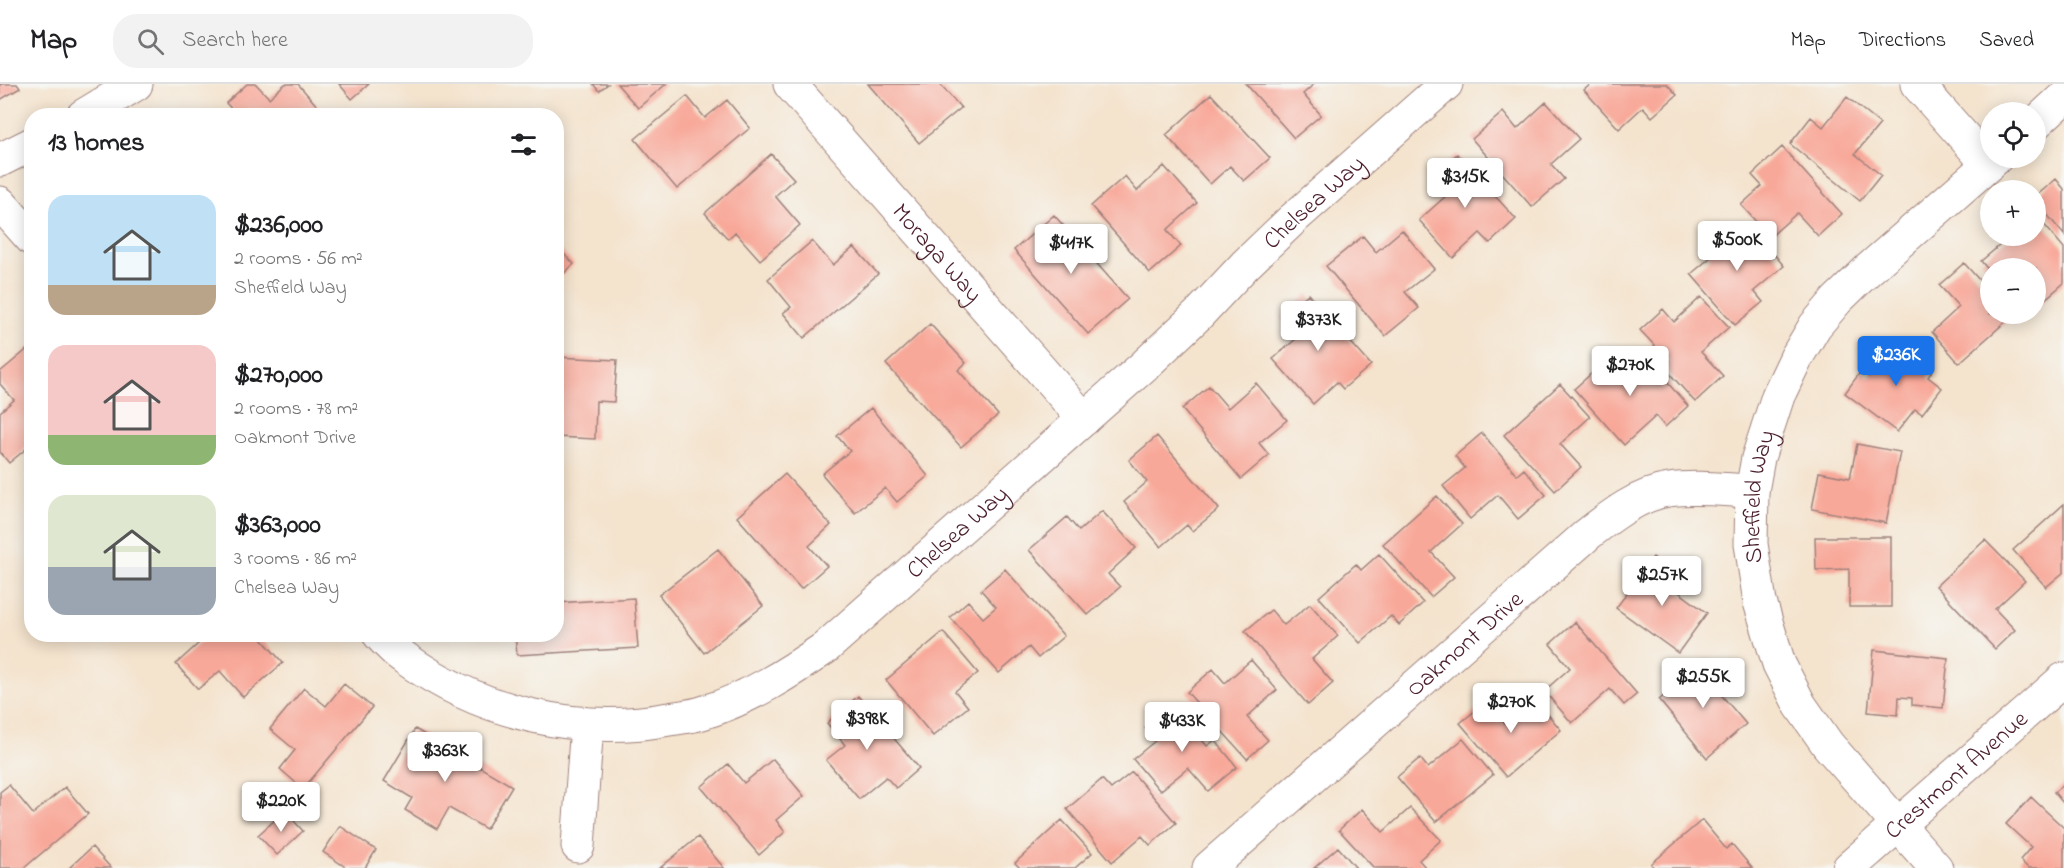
<!DOCTYPE html>
<meta charset="utf-8">
<style>
:root{--surface:#fff;--page:#f2f2f2;--text:#202124;--muted:#757577;--line:#e0e0e0;--accent:#1a73e8}
body{margin:0;font-family:"Indie Flower",sans-serif;background:var(--page);color:var(--text);height:100vh;display:flex;flex-direction:column;font-size:22px;white-space:nowrap}
*{box-sizing:border-box;margin:0}
p{font-size:20px;color:var(--muted)}
.icon{flex:none;width:33px;height:33px;fill:none;stroke:currentColor;stroke-width:2;stroke-linecap:round;stroke-linejoin:round}
.map{position:relative;flex:1;overflow:hidden}
.details{position:absolute;left:24px;top:24px;width:540px;height:534px;display:flex;flex-direction:column;background:var(--surface);border-radius:24px;box-shadow:0 3px 15px #0003}
.details>*{flex:none}
.fabs{position:absolute;left:1980px;top:18px;display:grid;gap:12px}
.fabs a{display:grid;place-items:center;width:66px;height:66px;border-radius:50%;background:var(--surface);box-shadow:0 3px 15px #0003;font-size:30px}
.price{position:absolute;translate:-50% -51px;padding:0 14px;border-radius:6px;background:#fff;color:#222;font-size:20px;line-height:39px;filter:drop-shadow(0 2px 3px #0008)}
.price::after{content:'';position:absolute;left:50%;top:36px;width:18px;height:14px;margin-left:-9px;background:inherit;clip-path:polygon(0 0,100% 0,50% 100%)}
.price.on{background:var(--accent);color:#fff}
ul{padding:0;list-style:none}
li{display:flex;align-items:center;gap:18px;height:150px;padding:0 24px}
li span{display:grid;place-items:center;flex:none;width:168px;height:120px;border-radius:18px;color:#555}
li>.icon{margin-inline-start:auto}
span .icon{width:72px;height:72px;fill:#fffc;stroke-width:1}
li b{font-size:26px}
h2{display:flex;justify-content:space-between;align-items:center;height:72px;padding:0 24px;font-size:26px}
header{display:flex;align-items:center;gap:36px;box-sizing:border-box;height:84px;padding:0 30px;background:var(--surface);border-bottom:2px solid var(--line)}
header strong{font-size:28px}
nav{display:flex;gap:33px;margin-inline-start:auto;font-size:21px}
.search{width:420px;height:54px;background:var(--page);display:flex;align-items:center;gap:15px;box-sizing:border-box;padding:0 21px;border-radius:24px;color:var(--muted);font-size:22px}
.map>svg:first-child{display:block}
</style>
<header>
<strong>Map</strong>
<div class="search"><svg class="icon" aria-label="search" viewBox="0 0 24 24"><circle cx="10" cy="10" r="6"/><path d="M15 15l6 6"/></svg>Search here</div>
<nav><a>Map</a><a>Directions</a><a>Saved</a></nav>
</header>
<div class="map">
<svg width="2064" height="784" viewBox="0 0 2064 784">
<rect width="100%" height="100%" fill="#f6f6f2"/>
<filter id="ink" filterUnits="userSpaceOnUse"><feTurbulence type="fractalNoise" baseFrequency=".0167" numOctaves="2"/><feDisplacementMap in="SourceGraphic" scale="12" xChannelSelector="R" yChannelSelector="G"/><feConvolveMatrix kernelMatrix="1 2 1 2 8 2 1 2 1" color-interpolation-filters="sRGB"/></filter>
<filter id="wash" filterUnits="userSpaceOnUse"><feTurbulence type="fractalNoise" baseFrequency=".008" numOctaves="4" result="noise"/><feDisplacementMap in="SourceGraphic" scale="24" xChannelSelector="R" yChannelSelector="G"/><feGaussianBlur stdDeviation="1.35" result="paint"/><feColorMatrix in="noise" values="0 0 0 0 0 0 0 0 0 0 0 0 0 0 0 0 0 1.4 0 .05"/><feComposite in="paint" operator="in"/></filter>
<g filter="url(#wash)">
<rect width="100%" height="100%" fill="#f4e3cd"/>
<g id="blocks">
<!-- building -->
<path fill="#f8a899" d="M0,0H17L20,4L0,16Z
M247,0H256L269,14L285,0H298L326,32H238L226,19Z
M339,0H369L352,15Z
M593,0H608L599,7Z
M617,0H666L638,24Z
M868,0H940L961,24L919,59Z
M1246,0H1314L1303,10L1321,31L1294,54Z
M1591,0H1667L1677,11L1652,33L1643,23L1619,45L1584,6Z
M1211,10L1270,74L1244,97L1230,82L1210,100L1166,51Z
M687,12L705,34L727,16L750,44L677,105L635,55Z
M1847,13L1880,40L1855,70L1881,91L1860,117L1790,60L1811,33L1823,43Z
M1546,18L1579,55L1551,80L1564,95L1532,123L1472,55L1503,28L1517,45Z
M1782,63L1842,130L1818,152L1797,129L1770,153L1741,121L1762,102L1752,91Z
M771,70L794,95L775,112L800,141L760,176L735,148L728,155L705,129Z
M1457,70L1516,135L1490,159L1480,149L1453,174L1419,136L1447,111L1431,93Z
M1164,82L1197,119L1167,146L1181,162L1150,189L1091,122L1125,92L1137,107Z
M2056,95L2064,105V151L2036,117V112Z
M1054,131L1128,215L1088,250L1014,166Z
M2036,131L2064,164V199L2036,223V184H1990V188L1981,177L2011,152H2036Z
M1730,142L1740,154L1752,144L1784,182L1754,207L1763,218L1735,241L1691,190L1711,173L1703,165Z
M1402,146L1434,185L1405,208L1419,224L1385,252L1326,182L1363,152L1376,168Z
M812,157L833,181L854,163L878,190L804,254L783,229L791,223L768,195Z
M556,162L574,180L556,197Z
M1964,179L1990,208V230H2009L2012,232L1959,279L1932,248L1959,223L1939,201Z
M1308,210L1371,281L1343,305L1337,298L1313,320L1273,275L1298,253L1281,234Z
M1701,213L1729,243L1701,268L1723,292L1695,318L1663,282L1669,277L1640,246L1663,225L1674,238Z
M930,240L966,279L958,286L998,331L961,363L886,280Z
M1897,256L1934,284L1928,293L1942,304L1922,330L1915,325L1897,348L1845,309L1861,287L1869,293Z
M30,263L32,360L9,379L0,368V328L14,316L0,300V288Z
M1611,272L1626,288L1644,272L1688,322L1665,343L1656,332L1624,361L1574,305Z
M556,273L617,276L614,318L596,317L595,355L556,353Z
M1256,299L1287,336L1259,359L1269,371L1241,395L1182,325L1209,302L1228,324Z
M1560,300L1590,333L1560,360L1581,383L1555,407L1504,351Z
M871,324L928,392L897,418L885,404L855,429L822,390L850,367L837,352Z
M1482,349L1517,391L1524,385L1546,411L1518,435L1498,411L1470,435L1443,402L1465,384L1455,372Z
M1157,352L1219,425L1192,447L1187,441L1161,463L1124,418L1147,398L1129,376Z
M1857,360L1900,368L1886,439L1812,425L1819,388L1850,394Z
M785,390L831,441L809,462L827,482L801,505L737,433Z
M1437,412L1462,440L1431,468L1454,493L1431,513L1383,460Z
M2064,420V488L2046,503L2013,466Z
M1102,427L1136,464L1108,490L1120,503L1088,531L1029,466L1067,433L1079,447Z
M1815,453H1891V523H1849V485L1816,486Z
M1985,456L2025,497L1995,525L2015,546L1995,565L1936,502Z
M718,465L763,522L704,569L659,511Z
M1379,470L1423,519L1399,541L1391,532L1360,559L1319,513L1356,480L1361,486Z
M1653,473L1679,493L1672,503L1707,529L1678,569L1616,524Z
M1005,485L1064,552L1038,574L1029,563L999,589L950,533L968,517L983,534L996,523L981,506Z
M634,514L638,564L517,571L515,550H556V519Z
M1310,520L1338,552L1312,575L1333,599L1308,621L1245,547L1271,526L1284,541Z
M1575,538L1637,610L1624,621L1610,605L1572,639L1544,607L1570,584L1550,560Z
M943,548L978,589L955,607L968,623L933,652L886,596Z
M209,550H266L261,554L283,579L243,613L220,587L198,605L176,580Z
M1874,566L1948,574L1943,624L1912,621V614L1899,613L1898,631L1868,628Z
M1707,575L1727,598L1718,607L1746,640L1707,674L1659,616Z
M1251,576L1277,606L1247,633L1268,656L1247,675L1187,608L1213,585L1225,599Z
M344,600L372,623L303,705L280,685L295,666L270,645L304,604L326,622Z
M858,612L919,684L896,704L886,693L859,715L826,676L845,661L827,639Z
M1535,615L1561,646L1506,693L1460,639L1486,618L1505,640Z
M1172,621L1207,662L1215,656L1237,683L1208,707L1188,684L1160,707L1133,675L1155,657L1145,644Z
M415,645L512,702L486,745L449,724L437,745L405,726L412,714L384,697Z
M1463,655L1493,691L1436,738L1397,693L1420,674L1428,684Z
M773,675L804,712L776,736L785,748L759,771L701,703L728,680L744,699Z
M1132,688L1176,739L1150,761L1142,752L1112,778L1067,725L1102,695L1111,705Z
M2064,700V720L2054,708Z
M9,701L33,730L65,703L88,730L24,784H0V708Z
M2031,713L2064,744V784H2028L2020,776L2031,763L2006,740Z
M1410,724L1441,756L1419,776L1426,784H1374L1339,746L1362,725L1383,748Z
M285,727L303,747L277,771L258,751Z
M1062,736L1092,769L1075,784H1020L1015,779Z
M1702,736L1726,765L1732,760L1752,784H1654L1651,780Z
M340,742L376,766L365,784H347L323,768Z
M698,753L724,784H660Z
M92,763L111,784H69Z
M1338,763L1356,784H1314Z"/>
</g>
</g>
<g filter="url(#ink)">
<use href="#blocks" fill-opacity="0" stroke="#9f817c" stroke-width="1.5"/>
<g fill="none" stroke-linecap="round" stroke-linejoin="round">
<!-- street casing -->
<g stroke="#9f817c" stroke-width="35">
<g id="street">
<path id="s1" d="M790,0L1084,335"/>
<path d="M1917,0L1988,80"/>
<path d="M83,32L136,0"/>
<path d="M2036,39L2064,13"/>
<path d="M0,76L32,60"/>
<path d="M0,119L32,155"/>
<path id="s2" d="M379,550C387,559 396,568 406,575C482,629 578,652 669,635C681,633 694,632 705,628C749,614 787,590 825,564L1145,281L1199,230L1245,181L1293,135L1446,0"/>
<path d="M578,762L587,641"/>
<path id="s3" d="M1209,784L1588,450C1611,432 1639,410 1669,406C1696,402 1725,406 1752,407"/>
<path id="s4" d="M1849,784L2064,595"/>
<path id="s5" d="M1936,784L1828,661L1800,621L1779,580L1760,518L1751,460L1752,407L1758,374L1778,312L1796,274L1815,242L1837,216L1869,185L1996,74"/>
</g>
</g>
<!-- street -->
<use href="#street" stroke="#fff" stroke-width="33"/>
</g>
</g>
<g text-anchor="middle" stroke-width="4.5" stroke-linejoin="round" paint-order="stroke">
<!-- street labels -->
<g font-size="24" fill="#4a1f2b" stroke="#f6f6f2">
<text dy="8" stroke="none"><textPath href="#s2" startOffset="1149">Chelsea Way</textPath></text>
<text dy="8" stroke="none"><textPath href="#s1" startOffset="224">Moraga Way</textPath></text>
<text dy="8" stroke="none"><textPath href="#s5" startOffset="430">Sheffield Way</textPath></text>
<text dy="8" stroke="none"><textPath href="#s2" startOffset="663">Chelsea Way</textPath></text>
<text dy="8" stroke="none"><textPath href="#s3" startOffset="340">Oakmont Drive</textPath></text>
<text dy="8" stroke="none"><textPath href="#s4" startOffset="142">Crestmont Avenue</textPath></text>
</g>
</g>
</svg>
<div class="fabs">
<a><svg class="icon" aria-label="locate" viewBox="0 0 24 24"><circle cx="12" cy="12" r="6"/><path d="M12 2v4M12 18v4M2 12h4M18 12h4"/></svg></a>
<a>+</a>
<a>−</a>
</div>
<b class="price" style="left:1465px;top:125px">$315K</b>
<b class="price" style="left:1737px;top:188px">$500K</b>
<b class="price" style="left:1071px;top:191px">$417K</b>
<b class="price" style="left:1318px;top:268px">$373K</b>
<b class="price on" style="left:1896px;top:303px">$236K</b>
<b class="price" style="left:1630px;top:313px">$270K</b>
<b class="price" style="left:1662px;top:523px">$257K</b>
<b class="price" style="left:1703px;top:625px">$255K</b>
<b class="price" style="left:1511px;top:650px">$270K</b>
<b class="price" style="left:867px;top:667px">$398K</b>
<b class="price" style="left:1182px;top:669px">$433K</b>
<b class="price" style="left:445px;top:699px">$363K</b>
<b class="price" style="left:281px;top:749px">$220K</b>
<section class="details">
<h2>13 homes<svg class="icon" aria-label="filters" viewBox="0 0 24 24"><path d="M4 7h16M4 17h16"/><circle cx="9" cy="7" r="2"/><circle cx="15" cy="17" r="2"/></svg></h2>
<ul>
<li><span style="background:linear-gradient(#bfe0f5 75%,#b9a48a 0)"><svg class="icon" aria-label="home" viewBox="0 0 24 24"><path d="M3 11l9-7 9 7M6 9v11h12V9"/></svg></span><div><b>$236,000</b><p>2 rooms · 56 m²</p><p>Sheffield Way</p></div></li>
<li><span style="background:linear-gradient(#f6c9c9 75%,#8fb573 0)"><svg class="icon" aria-label="home" viewBox="0 0 24 24"><path d="M3 11l9-7 9 7M6 9v11h12V9"/></svg></span><div><b>$270,000</b><p>2 rooms · 78 m²</p><p>Oakmont Drive</p></div></li>
<li><span style="background:linear-gradient(#dfe7d0 60%,#9aa5b1 0)"><svg class="icon" aria-label="home" viewBox="0 0 24 24"><path d="M3 11l9-7 9 7M6 9v11h12V9"/></svg></span><div><b>$363,000</b><p>3 rooms · 86 m²</p><p>Chelsea Way</p></div></li>
</ul>
</section>
</div>
